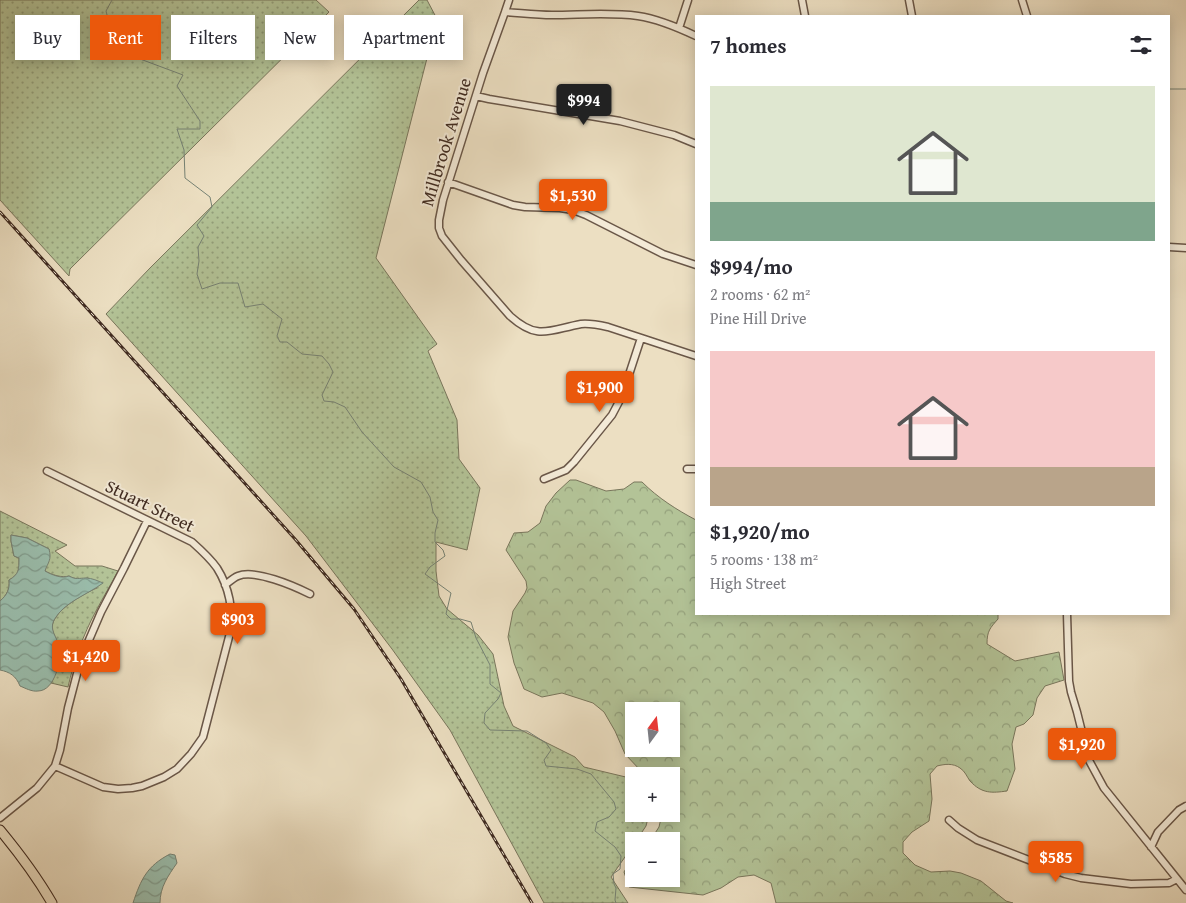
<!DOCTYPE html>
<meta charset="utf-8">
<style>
:root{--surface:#fff;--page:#f7f7f7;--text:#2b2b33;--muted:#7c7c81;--accent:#ea580c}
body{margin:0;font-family:"Gentium Book Plus",serif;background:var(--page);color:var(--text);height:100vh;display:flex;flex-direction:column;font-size:19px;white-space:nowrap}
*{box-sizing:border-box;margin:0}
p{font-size:16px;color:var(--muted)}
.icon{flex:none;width:28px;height:28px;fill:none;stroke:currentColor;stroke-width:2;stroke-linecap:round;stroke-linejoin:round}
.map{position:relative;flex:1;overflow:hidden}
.side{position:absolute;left:695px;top:15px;width:475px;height:600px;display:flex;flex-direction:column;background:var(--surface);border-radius:0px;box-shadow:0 2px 12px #0003}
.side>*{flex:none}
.guide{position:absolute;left:15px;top:15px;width:475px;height:45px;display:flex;gap:10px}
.needle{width:32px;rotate:15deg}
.buttons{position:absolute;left:625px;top:702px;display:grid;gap:10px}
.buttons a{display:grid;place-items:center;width:55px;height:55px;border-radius:0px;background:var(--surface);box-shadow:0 2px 12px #0003;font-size:25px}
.price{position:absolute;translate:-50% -42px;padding:0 11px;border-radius:5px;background:var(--accent);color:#fff;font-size:16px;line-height:32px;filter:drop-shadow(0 1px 2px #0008)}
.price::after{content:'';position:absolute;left:50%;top:30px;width:15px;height:11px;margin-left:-8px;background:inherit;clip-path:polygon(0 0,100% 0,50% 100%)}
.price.selected{background:#222;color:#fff}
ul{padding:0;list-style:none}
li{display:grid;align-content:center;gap:10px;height:265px;padding:0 15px}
li span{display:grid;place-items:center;height:155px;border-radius:0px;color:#555}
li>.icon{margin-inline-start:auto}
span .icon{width:90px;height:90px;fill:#fffc;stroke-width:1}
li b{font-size:21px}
h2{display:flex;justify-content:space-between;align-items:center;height:60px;padding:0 15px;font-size:21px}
.tag{padding:0 18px;border-radius:0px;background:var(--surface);box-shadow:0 2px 12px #0003;font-size:18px;line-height:45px}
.tag.selected{background:var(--accent);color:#fff}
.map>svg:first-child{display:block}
</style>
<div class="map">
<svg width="1186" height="903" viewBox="0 0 1186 903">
<defs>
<pattern id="forest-crowns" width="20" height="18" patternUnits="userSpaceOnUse" patternTransform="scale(1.25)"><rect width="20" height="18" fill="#b3c397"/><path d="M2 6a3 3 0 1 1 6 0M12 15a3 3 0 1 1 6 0" fill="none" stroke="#939f7b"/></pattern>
<pattern id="park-dots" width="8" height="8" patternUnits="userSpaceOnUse" patternTransform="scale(1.25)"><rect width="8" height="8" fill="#b3c397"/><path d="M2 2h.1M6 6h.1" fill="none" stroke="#939f7b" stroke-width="1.8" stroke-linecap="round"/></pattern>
<pattern id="water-waves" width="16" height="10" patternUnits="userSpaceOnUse" patternTransform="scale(1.25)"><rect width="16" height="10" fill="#9abdac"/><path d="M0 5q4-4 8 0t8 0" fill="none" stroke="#7f9a8c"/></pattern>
</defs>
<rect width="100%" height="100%" fill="#ecdfc2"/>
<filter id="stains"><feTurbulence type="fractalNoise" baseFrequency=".004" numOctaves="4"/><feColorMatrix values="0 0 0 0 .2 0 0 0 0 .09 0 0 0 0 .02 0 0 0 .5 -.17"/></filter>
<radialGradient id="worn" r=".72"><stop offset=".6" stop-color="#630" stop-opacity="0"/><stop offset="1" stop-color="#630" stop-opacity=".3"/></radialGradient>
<!-- forest -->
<path fill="url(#forest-crowns)" stroke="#79765c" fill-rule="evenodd" d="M570,480H576L606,491L624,489L634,482H642C658,498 677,510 696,520V614H998V619C990,628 987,631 987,644L1015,661L1059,652L1064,680L1045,686L1037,698L1033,715L1024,724L1016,727L1012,744L1015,769L1007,791C992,793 982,794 970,781C967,777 965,771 960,768C953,763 945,764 937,766L930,774L932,799L929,821L912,832L903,842V853L915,865L931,872L950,871L961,873L981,881L1006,901L1013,903H776L771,883L754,875L738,877L721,888L703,895L629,887L624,872L634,855V879H671V841H650L659,827L662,814H671V776H648L641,771L625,754L615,731L604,712L593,703L562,693L542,697L524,689L514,663L508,637L513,611L525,593L527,588L526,581L506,550L514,533L528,532L540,523L546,506L556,493ZM634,711H671V749H634Z"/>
<!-- park -->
<path fill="url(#park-dots)" stroke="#79765c" d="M0,0H316L329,12L70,269L69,276L0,200Z
M419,0H427L437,19L376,258L437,344L428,351L457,420L459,459L480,488L467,550L436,542V571L439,596L447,609L478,635L493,654L504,706L513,726L575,757L584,767L634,779V814H649L646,826L636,841H634V844L611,877L628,903H544L450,730L392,649L306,536L106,314L150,268Z
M0,511L67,545L55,551L75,566H102L118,571C111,585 103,597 96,611C83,635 74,661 68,687L51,683L52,682C54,675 60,653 59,647C58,640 53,635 52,628C52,611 83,594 97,588L88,578C81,579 76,580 69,576C62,578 52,575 45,571L49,549L27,538L11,535V541L14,556L19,558C19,570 20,574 9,580C10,589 7,595 0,601Z"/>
<!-- water -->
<path fill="url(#water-waves)" stroke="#768274" d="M11,535L27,538L49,549C52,560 48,562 45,571C52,575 62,579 69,576C76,580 79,578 86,578C92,578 98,581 103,583C87,595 64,602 54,620C49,630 57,637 59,646C62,659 55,691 38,691C32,692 25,688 20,686C16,676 10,672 0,670V601C7,595 10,589 9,580C19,574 19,570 19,558L14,556L11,541Z
M170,854L175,855L177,863C168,876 160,887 160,903H133C141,879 147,866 170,854Z"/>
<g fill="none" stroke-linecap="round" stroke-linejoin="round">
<!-- stream -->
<path stroke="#768274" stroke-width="1" d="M112,0L106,11L116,50L183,75L177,86L200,121V129H177L184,150L185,178L210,197L212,207L197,225L204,236L198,247L199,261L197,274L202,289L220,283H238L245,307L263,304L282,319L277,336L280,342H287L302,354L322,356L329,364L333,372L322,395L324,401L334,402L345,407L362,432L394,467L421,482L430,497L433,512L438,520L435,533V542L443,550L445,556L430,567L425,574L451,593L446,614L451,619H460L471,622L476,638L490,665V684L501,693L498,699L485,713L484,723L490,730L527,731L546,743L551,750L544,760L546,766L577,769L591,774L614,802L616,809L609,817L597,822L595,831L615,847L621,856L620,869L613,874L614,884L616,888L615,900L616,903
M1169,89H1186"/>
<!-- minor casing -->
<g stroke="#6a5748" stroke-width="9">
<path id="minor" d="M509,0L505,12L483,73L443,200L439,220V228L442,236L461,260L510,316C538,341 549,330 581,324C590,323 599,325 608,327L696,356
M802,0L805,16
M909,0L912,16
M1022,0L1027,16
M505,12C521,13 536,15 552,15C580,15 609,12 638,16C658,19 677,27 696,36
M679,28L688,0
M476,96L489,99L620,121L674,135L696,144
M448,182L513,205L525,207L560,208L573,210L586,215L663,254L696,265
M1169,247L1186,248
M687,469H696
M47,471L192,542C201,550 210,558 217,568C229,587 234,611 230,633L203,737L191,754L177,769L164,777L142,786L132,788L118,789L103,787L55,766
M544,479L566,470L574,462L612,415L622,396L641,338
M225,585C229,582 233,578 238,576C255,569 294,586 310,594
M1067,614L1069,681L1071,692L1077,712L1081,728L1085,753L1104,788L1186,890
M0,818L37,788L55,766L60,750L68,708L79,666L86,647L101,612L124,568L147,521
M949,820L958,828L977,840L1065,874L1081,878L1131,884L1169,883L1177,879
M1151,847L1158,832L1179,810L1186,806"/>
</g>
<!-- major casing -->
<g stroke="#3f2a20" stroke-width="11">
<path id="major" d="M0,830C19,853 37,877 52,903"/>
</g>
<!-- minor -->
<use href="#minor" stroke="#f3ead7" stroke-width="6"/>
<!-- major -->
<use href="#major" stroke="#ecdfc2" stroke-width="9"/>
<!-- rail casing -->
<g stroke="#3f2a20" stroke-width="3">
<path id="rail" d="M0,212L295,539L354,609L401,679L532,903"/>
</g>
<!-- rail -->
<use href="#rail" stroke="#f3ead7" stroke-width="1" stroke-dasharray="4" stroke-linecap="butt"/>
</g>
<g text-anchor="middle" stroke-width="4" stroke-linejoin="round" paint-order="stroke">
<!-- street labels -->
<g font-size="18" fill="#3f2a20" stroke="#f3ead7">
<text transform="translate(446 142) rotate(-73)" y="6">Millbrook Avenue</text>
<text transform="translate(150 506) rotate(26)" y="6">Stuart Street</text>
</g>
</g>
<rect width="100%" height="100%" filter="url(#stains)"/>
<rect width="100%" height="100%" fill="url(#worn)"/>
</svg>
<div class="buttons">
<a><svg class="needle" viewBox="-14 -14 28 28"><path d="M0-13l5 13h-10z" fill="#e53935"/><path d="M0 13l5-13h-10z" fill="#7c7c81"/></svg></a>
<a>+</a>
<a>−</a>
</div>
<b class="price selected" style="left:584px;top:126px">$994</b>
<b class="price" style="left:573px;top:221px">$1,530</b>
<b class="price" style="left:600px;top:413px">$1,900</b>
<b class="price" style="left:238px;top:645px">$903</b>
<b class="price" style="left:86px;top:682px">$1,420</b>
<b class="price" style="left:1082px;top:770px">$1,920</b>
<b class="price" style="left:1056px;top:883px">$585</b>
<div class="guide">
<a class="tag">Buy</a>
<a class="tag selected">Rent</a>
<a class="tag">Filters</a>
<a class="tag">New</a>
<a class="tag">Apartment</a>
</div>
<section class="side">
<h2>7 homes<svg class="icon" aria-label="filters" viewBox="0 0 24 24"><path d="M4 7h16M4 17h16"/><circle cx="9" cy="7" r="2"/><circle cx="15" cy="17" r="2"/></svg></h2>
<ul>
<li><span style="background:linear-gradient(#dfe7d0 75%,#7fa58c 0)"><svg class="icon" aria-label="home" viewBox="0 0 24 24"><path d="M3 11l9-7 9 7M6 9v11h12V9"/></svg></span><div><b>$994/mo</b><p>2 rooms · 62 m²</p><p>Pine Hill Drive</p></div></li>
<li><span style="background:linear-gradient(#f6c9c9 75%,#b9a48a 0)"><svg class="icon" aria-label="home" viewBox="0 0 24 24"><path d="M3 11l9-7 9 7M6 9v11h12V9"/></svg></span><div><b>$1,920/mo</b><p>5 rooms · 138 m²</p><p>High Street</p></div></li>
</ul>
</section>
</div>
